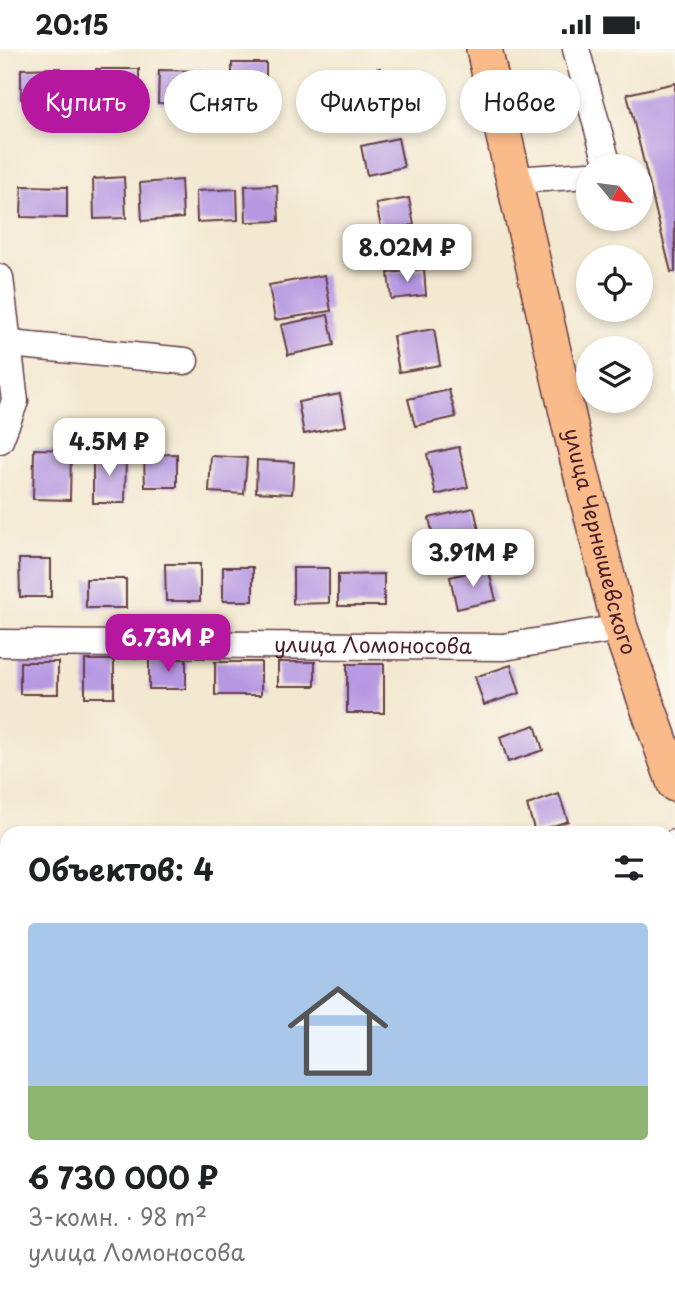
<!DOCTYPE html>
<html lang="ru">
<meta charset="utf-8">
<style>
:root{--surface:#fff;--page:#f2f2f2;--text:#202124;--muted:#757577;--line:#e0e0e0;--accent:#b5179e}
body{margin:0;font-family:"Playpen Sans",sans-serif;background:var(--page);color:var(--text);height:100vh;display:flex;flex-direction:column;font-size:26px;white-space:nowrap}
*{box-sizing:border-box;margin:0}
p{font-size:23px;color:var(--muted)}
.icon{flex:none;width:38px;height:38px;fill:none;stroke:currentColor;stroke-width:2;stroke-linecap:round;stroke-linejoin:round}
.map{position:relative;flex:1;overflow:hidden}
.details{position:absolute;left:0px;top:777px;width:676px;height:471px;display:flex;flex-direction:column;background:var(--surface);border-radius:21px 21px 0 0;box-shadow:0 4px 10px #0003}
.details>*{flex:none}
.hud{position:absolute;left:21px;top:21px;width:634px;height:63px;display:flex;gap:14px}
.needle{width:46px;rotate:119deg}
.buttons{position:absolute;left:576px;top:105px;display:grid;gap:14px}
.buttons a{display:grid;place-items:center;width:77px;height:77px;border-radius:50%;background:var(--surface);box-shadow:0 4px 10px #0003;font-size:35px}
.price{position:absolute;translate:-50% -60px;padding:0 16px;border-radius:14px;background:#fff;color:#222;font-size:23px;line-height:46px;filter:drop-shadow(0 2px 4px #0008)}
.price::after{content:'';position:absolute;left:50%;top:42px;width:21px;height:16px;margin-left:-10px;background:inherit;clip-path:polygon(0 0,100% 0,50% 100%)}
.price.selected{background:var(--accent);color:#fff}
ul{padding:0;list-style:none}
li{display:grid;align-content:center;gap:14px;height:371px;padding:0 28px}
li+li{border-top:2px solid var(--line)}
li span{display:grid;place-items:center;height:217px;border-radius:7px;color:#555}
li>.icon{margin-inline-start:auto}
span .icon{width:126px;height:126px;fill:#fffc;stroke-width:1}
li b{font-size:30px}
h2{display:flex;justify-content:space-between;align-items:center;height:84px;padding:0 28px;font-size:30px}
.pill{padding:0 24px;border-radius:32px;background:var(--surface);box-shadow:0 4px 10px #0003;font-size:24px;line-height:63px}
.pill.selected{background:var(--accent);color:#fff}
.status{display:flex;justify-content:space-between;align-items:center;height:49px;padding:0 35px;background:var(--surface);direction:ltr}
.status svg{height:19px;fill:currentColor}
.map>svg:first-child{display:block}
</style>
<div class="status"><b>20:15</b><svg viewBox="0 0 49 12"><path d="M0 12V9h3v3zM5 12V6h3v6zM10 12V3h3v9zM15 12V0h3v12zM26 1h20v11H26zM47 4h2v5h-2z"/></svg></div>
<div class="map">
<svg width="675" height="1247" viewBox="0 0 675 1247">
<rect width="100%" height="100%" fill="#fbf7ec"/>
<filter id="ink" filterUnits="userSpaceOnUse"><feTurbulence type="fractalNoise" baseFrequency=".0143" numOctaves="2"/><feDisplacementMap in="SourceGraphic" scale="14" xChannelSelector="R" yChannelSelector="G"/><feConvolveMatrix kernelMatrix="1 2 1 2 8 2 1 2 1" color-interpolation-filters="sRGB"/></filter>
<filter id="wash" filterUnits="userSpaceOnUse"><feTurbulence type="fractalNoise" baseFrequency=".00686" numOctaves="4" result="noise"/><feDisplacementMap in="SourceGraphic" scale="28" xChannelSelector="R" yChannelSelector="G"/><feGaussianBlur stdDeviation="1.57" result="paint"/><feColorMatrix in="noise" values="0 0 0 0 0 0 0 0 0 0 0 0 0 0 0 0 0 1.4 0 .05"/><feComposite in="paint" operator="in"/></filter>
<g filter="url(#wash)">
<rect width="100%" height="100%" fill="#f3e8d0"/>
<g id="blocks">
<!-- building -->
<path fill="#b698e2" d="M232,14H266V57L232,58Z
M61,19V50H21V20Z
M380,19L389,57L365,63L356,25Z
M96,20H139V50L96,51Z
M159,21L202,22V55L158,54Z
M675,34V223H671L627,45Z
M398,89L404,118L367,126L361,97Z
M124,128L126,169L94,170L93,130Z
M181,131L183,169L142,172L140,134Z
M277,136L279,172L246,173L245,137Z
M22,137L67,138V169L21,168Z
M237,140L238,171L197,173L196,142Z
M409,149L414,176L382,182L376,155Z
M424,220L426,246L391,250L388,224Z
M325,226L331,262L275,271L269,236Z
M328,266L334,296L288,306L281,276Z
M434,280L440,316L399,323L393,287Z
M449,341L456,368L415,377L408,350Z
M340,345L346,377L304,385L298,353Z
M459,398L468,438L436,446L427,405Z
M34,400L71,401L70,451L33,450Z
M93,405H126L125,454H93Z
M177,405V438H145L144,406Z
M211,407L247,409L244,445L209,443Z
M257,411L294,413L292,445L256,443Z
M474,459L482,495L437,505L429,469Z
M19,510H51V548H20Z
M165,515H200V552H166Z
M223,518H253V552H223Z
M293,519H329V554L293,555Z
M488,519L496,551L457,560L450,528Z
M384,525V557H338V526Z
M86,530H126V559H86Z
M149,610H186V640H149Z
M85,611H114V648H85Z
M20,613H58V645H20Z
M215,613H261V646H215Z
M278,613H315V637H278Z
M347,615H384V664H347Z
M511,616L520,644L484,656L475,628Z
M535,676L543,701L508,713L500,688Z
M559,745L568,772L535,783L527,756Z
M673,1035L675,1073L668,1076V1037Z
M222,1241H252V1247H222Z
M310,1243V1247H283V1244Z"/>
</g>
</g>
<g filter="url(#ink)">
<use href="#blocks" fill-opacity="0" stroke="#633d44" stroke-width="2"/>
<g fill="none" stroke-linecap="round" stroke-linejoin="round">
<!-- minor casing -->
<g stroke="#633d44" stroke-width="29">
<g id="minor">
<path d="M576,0L608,117"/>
<path d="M515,131L588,126"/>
<path d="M0,229L15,352L0,391"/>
<path d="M0,294L185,312"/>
<path id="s1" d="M0,594L504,598L620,579"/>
<path d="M668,801L675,794"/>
<path d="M668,879L675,881"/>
<path d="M0,887H7"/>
<path d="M0,1104H7"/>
<path d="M668,1115H675"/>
<path d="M326,1241V1247"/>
</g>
</g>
<!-- major casing -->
<g stroke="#633d44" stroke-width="38">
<g id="major">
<path id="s2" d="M484,0L577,407L620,579L675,735"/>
</g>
</g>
<!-- minor -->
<use href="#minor" stroke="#fff" stroke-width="26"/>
<!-- major -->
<use href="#major" stroke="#fabb8b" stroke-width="35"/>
</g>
</g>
<g text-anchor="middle" stroke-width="5" stroke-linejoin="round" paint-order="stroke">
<!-- street labels -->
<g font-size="21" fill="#4a1f2b" stroke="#fbf7ec">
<text dy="7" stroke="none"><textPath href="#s2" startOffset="506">улица Чернышевского</textPath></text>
<text dy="7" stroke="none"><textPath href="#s1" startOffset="373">улица Ломоносова</textPath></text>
</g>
</g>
</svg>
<div class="buttons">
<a><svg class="needle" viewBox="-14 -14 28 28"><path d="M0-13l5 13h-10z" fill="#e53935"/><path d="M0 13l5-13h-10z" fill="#757577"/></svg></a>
<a><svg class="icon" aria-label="locate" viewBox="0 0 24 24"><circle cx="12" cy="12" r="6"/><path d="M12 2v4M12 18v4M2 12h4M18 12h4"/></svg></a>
<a><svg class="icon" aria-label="layers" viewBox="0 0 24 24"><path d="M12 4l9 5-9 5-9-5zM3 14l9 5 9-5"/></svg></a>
</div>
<b class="price" style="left:407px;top:235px">8.02M ₽</b>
<b class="price" style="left:109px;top:429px">4.5M ₽</b>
<b class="price" style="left:473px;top:540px">3.91M ₽</b>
<b class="price selected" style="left:168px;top:625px">6.73M ₽</b>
<div class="hud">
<a class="pill selected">Купить</a>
<a class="pill">Снять</a>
<a class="pill">Фильтры</a>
<a class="pill">Новое</a>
</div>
<section class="details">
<h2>Объектов: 4<svg class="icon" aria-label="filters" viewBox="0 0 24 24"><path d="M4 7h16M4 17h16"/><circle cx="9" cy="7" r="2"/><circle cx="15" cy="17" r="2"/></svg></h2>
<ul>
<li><span style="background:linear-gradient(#a9c7e8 75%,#8fb573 0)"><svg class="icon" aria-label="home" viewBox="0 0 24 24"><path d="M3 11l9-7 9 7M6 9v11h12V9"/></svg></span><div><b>6 730 000 ₽</b><p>3-комн. · 98 m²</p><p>улица Ломоносова</p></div></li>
</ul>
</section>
</div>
